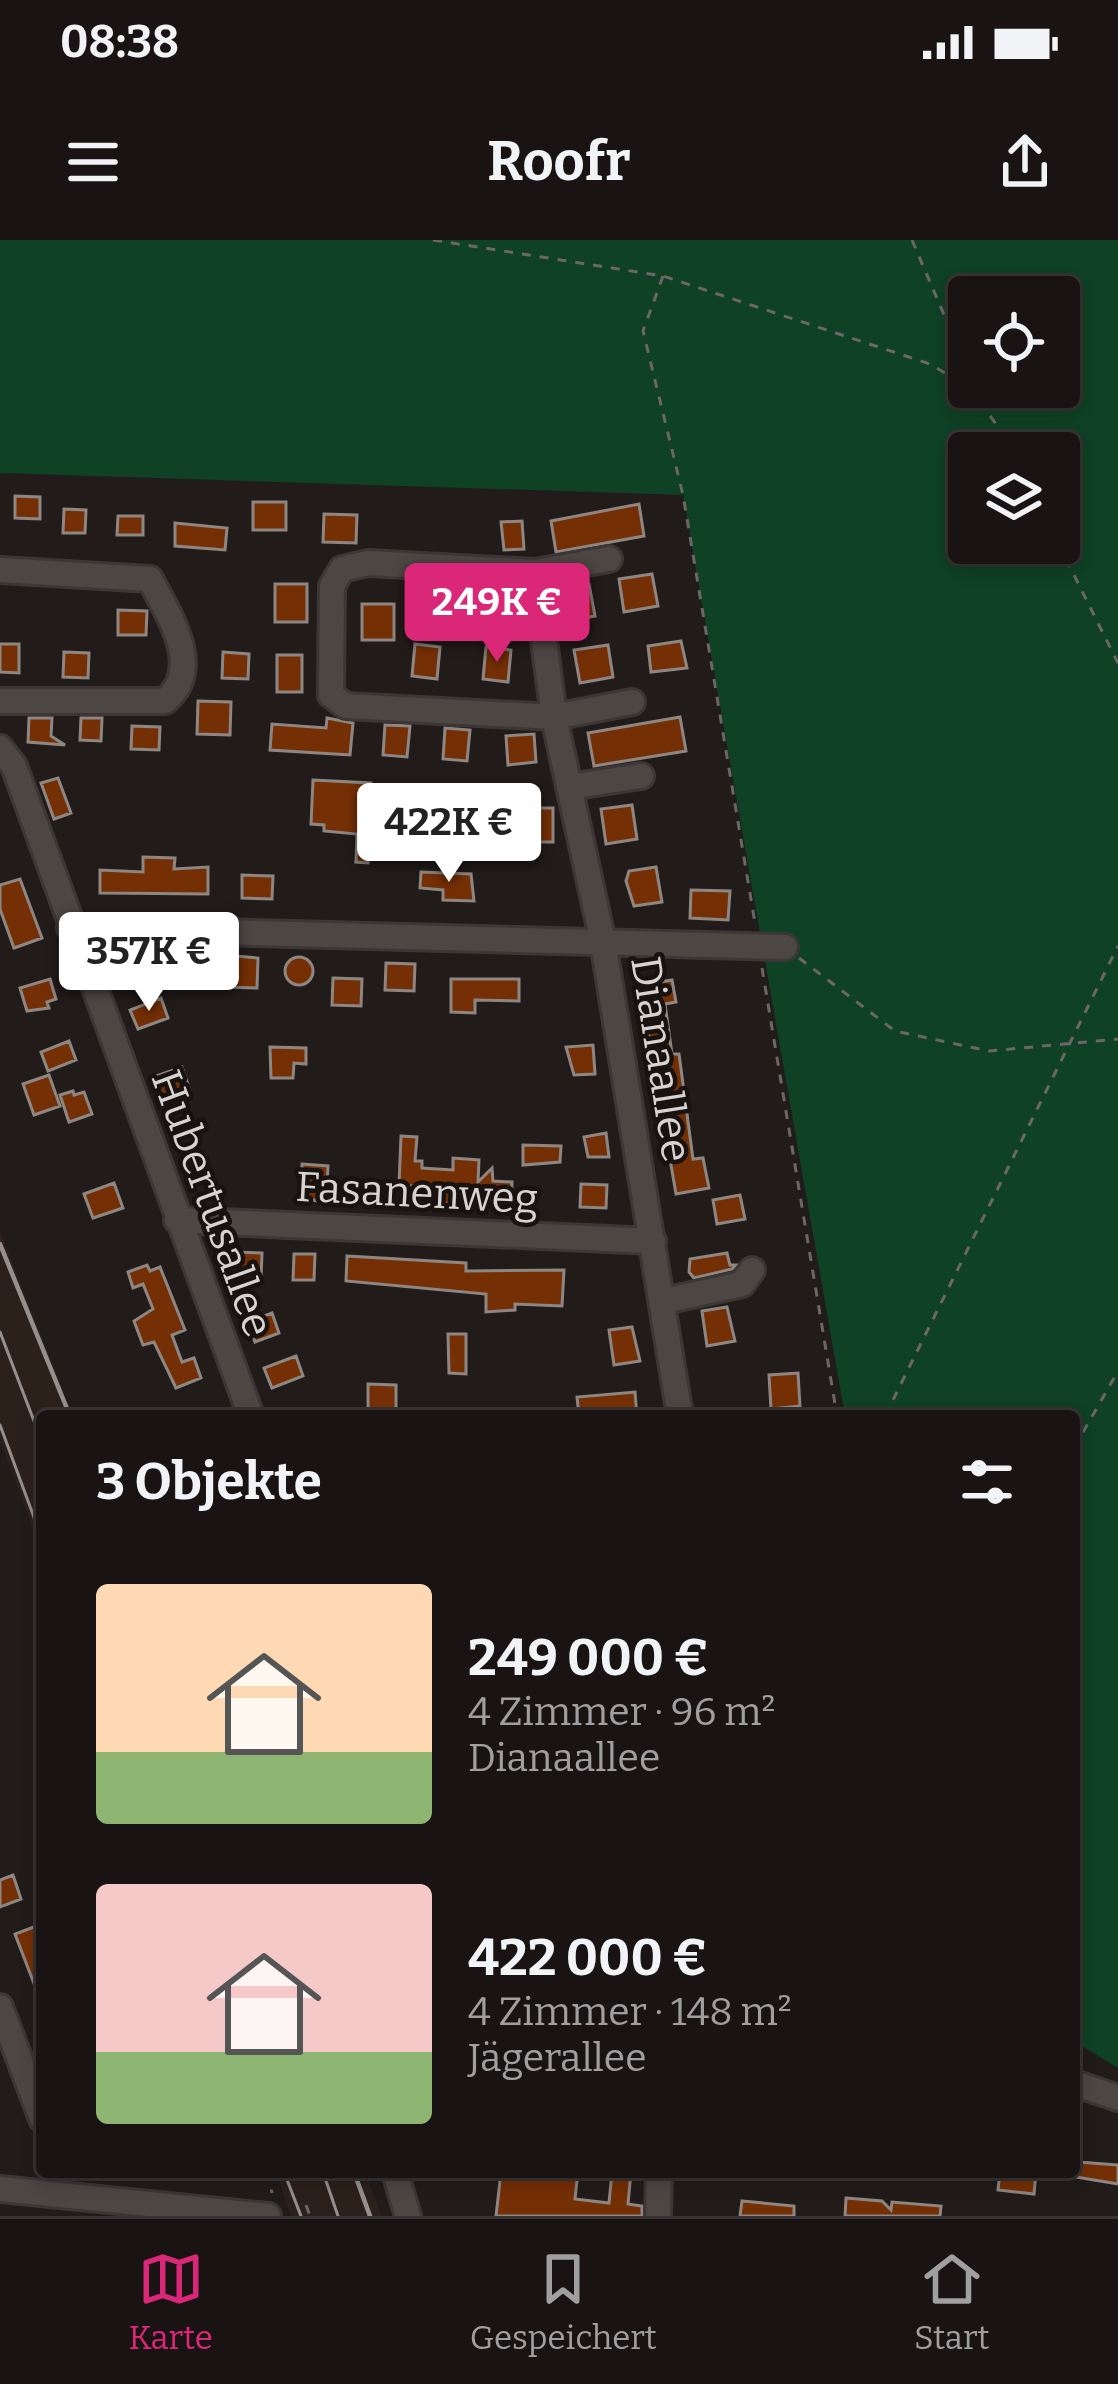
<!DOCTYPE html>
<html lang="de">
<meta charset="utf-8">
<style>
:root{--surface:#191413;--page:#221d1c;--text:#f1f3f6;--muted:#9f9ea0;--line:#373333;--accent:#db2777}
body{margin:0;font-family:Bitter,serif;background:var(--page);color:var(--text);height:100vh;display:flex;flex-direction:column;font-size:45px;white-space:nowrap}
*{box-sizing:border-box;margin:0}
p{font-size:39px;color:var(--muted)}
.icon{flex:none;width:66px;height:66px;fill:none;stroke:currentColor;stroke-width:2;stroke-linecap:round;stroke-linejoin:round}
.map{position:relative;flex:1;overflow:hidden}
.sheet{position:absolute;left:36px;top:1170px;width:1044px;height:768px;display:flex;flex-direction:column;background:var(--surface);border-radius:12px;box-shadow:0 6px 18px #0003,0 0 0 3px var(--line)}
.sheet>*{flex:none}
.fabs{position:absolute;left:948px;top:36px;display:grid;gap:24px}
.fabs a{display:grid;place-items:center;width:132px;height:132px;border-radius:12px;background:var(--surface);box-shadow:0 6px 18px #0003,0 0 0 3px var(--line);font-size:60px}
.price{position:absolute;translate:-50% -102px;padding:0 27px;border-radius:12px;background:#fff;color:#222;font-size:39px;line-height:78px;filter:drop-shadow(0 3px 6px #0008)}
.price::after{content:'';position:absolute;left:50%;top:72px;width:36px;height:27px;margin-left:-18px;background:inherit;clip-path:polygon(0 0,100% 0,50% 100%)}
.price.active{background:var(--accent);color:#fff}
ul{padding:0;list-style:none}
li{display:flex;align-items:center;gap:36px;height:300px;padding:0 60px}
li span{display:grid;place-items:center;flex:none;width:336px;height:240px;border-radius:12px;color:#555}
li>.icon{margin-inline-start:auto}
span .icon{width:144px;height:144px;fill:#fffc;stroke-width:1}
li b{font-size:51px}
h2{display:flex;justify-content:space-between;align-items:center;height:144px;padding:0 60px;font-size:51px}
.status{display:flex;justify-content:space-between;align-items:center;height:84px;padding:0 60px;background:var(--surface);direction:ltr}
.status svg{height:33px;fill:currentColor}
header{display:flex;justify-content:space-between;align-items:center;height:156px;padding:0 60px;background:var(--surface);font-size:54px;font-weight:700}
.dock{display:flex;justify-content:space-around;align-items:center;height:168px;border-top:3px solid var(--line);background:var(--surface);font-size:33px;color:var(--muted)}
.dock a{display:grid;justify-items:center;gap:6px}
.dock .active{color:var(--accent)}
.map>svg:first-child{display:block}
</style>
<div class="status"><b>08:38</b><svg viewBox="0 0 49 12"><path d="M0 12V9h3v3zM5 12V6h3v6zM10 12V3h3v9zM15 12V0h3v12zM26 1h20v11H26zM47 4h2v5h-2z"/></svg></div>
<header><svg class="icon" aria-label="menu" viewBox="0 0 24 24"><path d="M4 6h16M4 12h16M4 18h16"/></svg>Roofr<svg class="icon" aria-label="share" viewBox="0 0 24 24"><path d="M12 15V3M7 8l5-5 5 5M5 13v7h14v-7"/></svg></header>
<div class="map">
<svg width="1118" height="1976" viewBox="0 0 1118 1976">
<rect width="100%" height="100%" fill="#211b19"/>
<!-- built -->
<path fill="#2c201b" d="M0,991L73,1176H42V1313L0,1201Z
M276,1932H365L382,1976H291Z"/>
<!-- green -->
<path fill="#0f4124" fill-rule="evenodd" d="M0,0H1118V1828L1074,1801V1176H845L683,255L0,233ZM969,57H1059V147H969ZM969,213H1059V303H969Z"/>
<!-- building -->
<path fill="#752f05" stroke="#8d8682" stroke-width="3" d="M15,256L40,257V279L15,278Z
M253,262H286V290H253Z
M639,264L644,296L556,312L551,281Z
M64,269L86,270L85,293H63Z
M324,274L357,275L356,303L323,302Z
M118,276H143V295H117Z
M522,281L524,309L504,310L501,282Z
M175,283L227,288L225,310L175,306Z
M652,334L658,366L624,372L619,339Z
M275,344H307V382H275Z
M589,344L595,376L561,382L555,349Z
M422,345L496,347L495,376L421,374Z
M362,364H394V400H362Z
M118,370L147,371L146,395H118Z
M681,401L687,428L651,432L648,406Z
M0,404H19V433L0,432Z
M415,404L440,407L437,439L412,436Z
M608,405L613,437L580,443L574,410Z
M486,407L511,410L508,442L483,439Z
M64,412L89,413L88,438L63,437Z
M223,412L249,414L248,439L222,438Z
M277,415H302V452H277Z
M198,461L231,462L230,495L197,494Z
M680,477L686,511L594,526L588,493Z
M29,478H52L51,496L65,505L28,502Z
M81,478H102L101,501L80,500Z
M327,478L353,483L350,515L270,510L272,484L326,488Z
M385,485L410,486L407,517L383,515Z
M132,486L160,487L159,510L131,509Z
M445,488L470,490L467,521L443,519Z
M534,494L536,522L508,525L506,496Z
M58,538L71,573L54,579L41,543Z
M313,540L371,543L370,584L419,587L418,614L369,604L368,623L356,622L357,594L324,591V585L311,584Z
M632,565L637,599L606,604L601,569Z
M512,568H553V602H512Z
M143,617L175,618L174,629L208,627V654L100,653V630L143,632Z
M656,627L662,662L634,666L626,641L629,631Z
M421,632L471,634L474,661L443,660V650L420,648Z
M242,635L273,636L272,659L242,658Z
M20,639L42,698L14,708L0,669V645Z
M691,650L730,651L728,680L690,678Z
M142,706L151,730L122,741L113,717Z
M200,713L258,718L257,748L225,747L226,728L200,727Z
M285 731a14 14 0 1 1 28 0a14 14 0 1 1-28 0Z
M386,723L415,724L414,751L385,750Z
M333,738L362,739L361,766L332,765Z
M50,739L56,759L47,762L49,768L27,771L20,748Z
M451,739H519V761L475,760V773L451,772Z
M672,740L676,762L665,764L672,814H679L693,919L703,918L709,948L676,954L640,745Z
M161,758L168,778L138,789L130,770Z
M69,801L76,820L48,831L41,812Z
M593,805L595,834L574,835L566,807Z
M270,807L306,808V824L294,823L293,838H271Z
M182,827L190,850L159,861L151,838Z
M49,835L60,866L34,875L23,844Z
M73,851L74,855L84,852L92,874L69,882L60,855Z
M606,893L609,917H588L584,897Z
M401,896L417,897L415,921H422V928L453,930V918L479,920L478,942L492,928L493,941L512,942L511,965L444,963L441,948L399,945Z
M523,905L561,906L560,922L523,925Z
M302,924L328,926L326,963L301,957Z
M114,943L123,968L93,978L84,954Z
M581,944L607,945L606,968L580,967Z
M740,955L745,979L717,984L713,960Z
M234,1012L262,1013L261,1038L234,1037Z
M727,1013L730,1025H736L732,1029L694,1038L689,1032L690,1019Z
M294,1014H315L314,1040H293Z
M347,1016L466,1023V1031L564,1030L562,1066L515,1064V1070L486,1072V1054L346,1041Z
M147,1025L150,1031L160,1027L185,1090L172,1095L182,1122L194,1118L201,1138L176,1148L154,1102L143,1105L134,1081L153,1069L143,1044L133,1048L128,1032Z
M727,1067L735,1101L707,1106L702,1071Z
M272,1073L279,1093L255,1102L248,1082Z
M632,1087L640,1121L614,1125L609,1090Z
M448,1094H466V1134L449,1133Z
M296,1116L303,1136L272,1148L264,1128Z
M798,1133L800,1166L771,1169L769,1135Z
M368,1144L396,1145V1172L368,1171Z
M635,1152L637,1176H579L577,1157Z
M13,1635L21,1659L0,1667V1640Z
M39,1685L42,1694L41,1762L15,1694Z
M1078,1922L1118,1925V1944L1076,1937Z
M501,1932H578L575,1959L609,1963L612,1932H631L628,1964L642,1966V1976H496Z
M1000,1932H1036L1034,1954L998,1950Z
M846,1958L882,1961L891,1970L892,1962L941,1966L940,1976H845Z
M742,1961L794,1966V1976H740Z"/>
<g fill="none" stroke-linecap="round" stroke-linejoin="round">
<!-- minor casing -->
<g stroke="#3c3736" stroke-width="30">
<path id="minor" d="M609,319L535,332L554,477L603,702L680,1176
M0,330L150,339C168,374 205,428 165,461H0
M535,332L368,323L342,329L332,346L331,455L346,466L554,477L632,462
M0,508L14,526L251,1176
M569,547L641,536
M70,688L785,707
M177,980L653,1001
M664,1061L742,1044L752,1030
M0,1767L42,1879
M1074,1843L1118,1858
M395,1932L408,1976
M0,1949L268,1976
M658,1976L659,1932"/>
</g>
<!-- path -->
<path stroke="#6c6664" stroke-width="3" stroke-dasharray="9 9" stroke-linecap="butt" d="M433,0L663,36L927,123C968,143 992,173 1013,213
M912,0L969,133
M663,36L643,91L683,255L755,683
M1058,303L1118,423
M799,718L895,791L989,811L1118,799
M762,728L837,1176
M885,1176L1118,706
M1074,1208L1118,1131
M267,1932L272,1953
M306,1965L310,1976"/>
<!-- minor -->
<use href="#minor" stroke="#4d4744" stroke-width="24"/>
<!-- tram -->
<path stroke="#95908e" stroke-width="3" d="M0,1092L42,1202
M0,1185L42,1299
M284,1932L301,1976
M323,1932L338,1976"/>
<!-- rail -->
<path stroke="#95908e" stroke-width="4.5" d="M0,1004L70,1176
M354,1932L370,1976"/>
</g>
<g text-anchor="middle" stroke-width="9" stroke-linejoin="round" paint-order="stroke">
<!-- street labels -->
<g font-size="42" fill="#d7d3d1" stroke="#181210">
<text transform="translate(662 819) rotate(81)" y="15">Dianaallee</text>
<text transform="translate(417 952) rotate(3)" y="15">Fasanenweg</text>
<text transform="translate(213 963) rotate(70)" y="15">Hubertusallee</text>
</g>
</g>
</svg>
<div class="fabs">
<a><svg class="icon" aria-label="locate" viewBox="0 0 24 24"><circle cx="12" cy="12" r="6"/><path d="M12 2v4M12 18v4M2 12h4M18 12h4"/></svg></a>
<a><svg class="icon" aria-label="layers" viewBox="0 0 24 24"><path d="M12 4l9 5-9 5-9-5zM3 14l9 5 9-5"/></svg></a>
</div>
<b class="price active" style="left:497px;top:425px">249K €</b>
<b class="price" style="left:449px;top:645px">422K €</b>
<b class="price" style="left:149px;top:774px">357K €</b>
<section class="sheet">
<h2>3 Objekte<svg class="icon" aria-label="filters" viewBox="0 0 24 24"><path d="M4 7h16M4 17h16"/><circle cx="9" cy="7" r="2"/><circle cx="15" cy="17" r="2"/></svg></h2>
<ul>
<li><span style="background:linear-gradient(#ffd9b3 70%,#8fb573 0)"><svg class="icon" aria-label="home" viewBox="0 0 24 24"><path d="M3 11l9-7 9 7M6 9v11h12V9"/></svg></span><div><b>249 000 €</b><p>4 Zimmer · 96 m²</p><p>Dianaallee</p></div></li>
<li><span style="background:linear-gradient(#f6c9c9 70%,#8fb573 0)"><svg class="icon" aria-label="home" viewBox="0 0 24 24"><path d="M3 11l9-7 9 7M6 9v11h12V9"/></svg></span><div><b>422 000 €</b><p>4 Zimmer · 148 m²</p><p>Jägerallee</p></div></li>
</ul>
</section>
</div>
<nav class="dock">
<a class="active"><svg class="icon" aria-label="map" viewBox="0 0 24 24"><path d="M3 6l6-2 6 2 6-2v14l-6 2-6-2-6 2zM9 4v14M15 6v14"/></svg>Karte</a>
<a><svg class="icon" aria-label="saved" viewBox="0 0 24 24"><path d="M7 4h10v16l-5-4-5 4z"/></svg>Gespeichert</a>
<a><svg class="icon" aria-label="home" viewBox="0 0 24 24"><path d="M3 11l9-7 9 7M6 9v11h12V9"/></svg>Start</a>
</nav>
